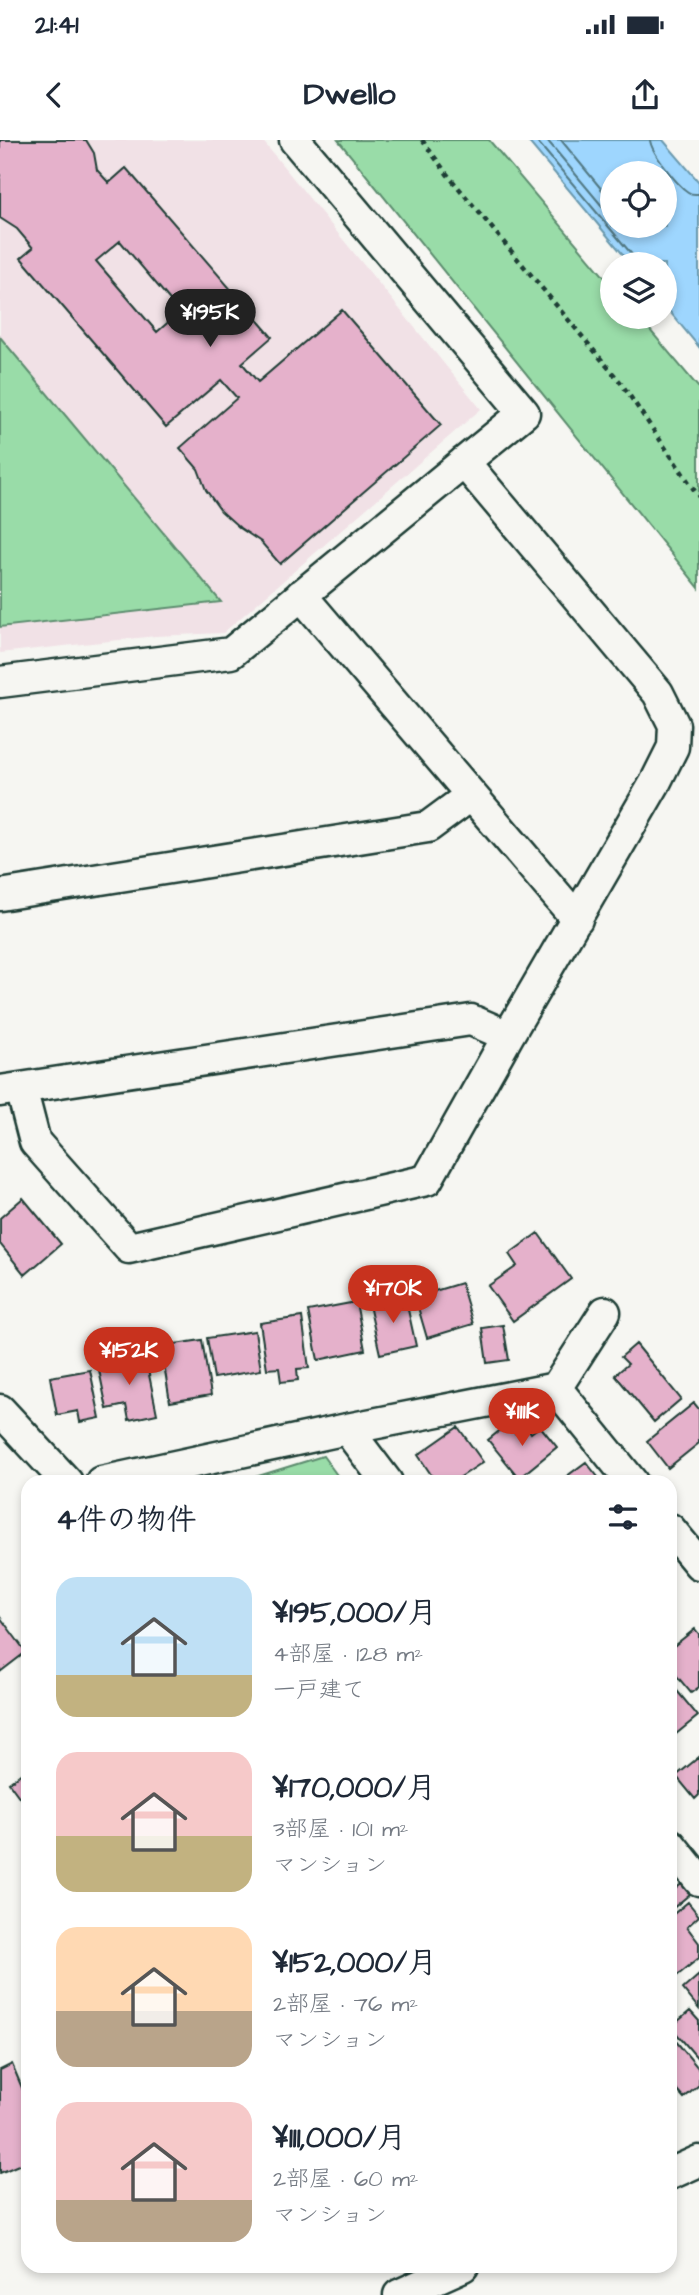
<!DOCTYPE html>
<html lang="ja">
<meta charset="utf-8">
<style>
:root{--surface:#fff;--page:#f6f6f7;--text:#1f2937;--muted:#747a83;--accent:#c8321e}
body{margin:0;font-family:"Architects Daughter","Klee One",sans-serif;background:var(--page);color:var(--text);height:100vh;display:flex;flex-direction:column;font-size:26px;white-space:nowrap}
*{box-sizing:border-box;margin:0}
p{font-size:23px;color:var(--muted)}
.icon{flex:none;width:38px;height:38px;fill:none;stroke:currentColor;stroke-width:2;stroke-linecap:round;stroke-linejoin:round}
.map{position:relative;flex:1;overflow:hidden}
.sheet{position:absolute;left:21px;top:1335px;width:656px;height:798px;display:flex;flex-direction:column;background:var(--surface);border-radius:21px;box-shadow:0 4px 10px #0003}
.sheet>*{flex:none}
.controls{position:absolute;left:600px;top:21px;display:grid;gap:14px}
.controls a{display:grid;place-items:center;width:77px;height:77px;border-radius:50%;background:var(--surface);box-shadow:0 4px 10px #0003;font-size:35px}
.price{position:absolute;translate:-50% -60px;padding:0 16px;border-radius:24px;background:var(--accent);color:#fff;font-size:23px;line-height:46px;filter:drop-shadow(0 2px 4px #0008)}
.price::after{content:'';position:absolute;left:50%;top:42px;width:21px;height:16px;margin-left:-10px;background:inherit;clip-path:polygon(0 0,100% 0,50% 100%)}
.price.current{background:#222;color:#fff}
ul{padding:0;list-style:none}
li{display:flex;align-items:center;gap:21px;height:175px;padding:0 35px}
li span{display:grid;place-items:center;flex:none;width:196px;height:140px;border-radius:21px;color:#555}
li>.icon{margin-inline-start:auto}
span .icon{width:84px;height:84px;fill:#fffc;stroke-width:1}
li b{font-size:30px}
h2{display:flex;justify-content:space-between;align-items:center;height:84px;padding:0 35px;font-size:30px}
.status{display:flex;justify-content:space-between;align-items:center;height:49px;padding:0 35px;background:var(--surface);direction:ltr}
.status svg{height:19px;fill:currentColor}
header{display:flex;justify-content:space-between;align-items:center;height:91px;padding:0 35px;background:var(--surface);font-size:32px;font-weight:700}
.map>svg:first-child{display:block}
</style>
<div class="status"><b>21:41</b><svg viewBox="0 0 49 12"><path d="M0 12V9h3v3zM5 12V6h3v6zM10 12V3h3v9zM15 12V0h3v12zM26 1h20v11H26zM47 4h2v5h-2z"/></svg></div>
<header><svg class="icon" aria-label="back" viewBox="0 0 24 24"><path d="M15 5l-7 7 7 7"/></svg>Dwello<svg class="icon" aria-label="share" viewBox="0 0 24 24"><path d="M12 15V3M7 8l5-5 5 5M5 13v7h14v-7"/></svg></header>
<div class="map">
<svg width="699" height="2155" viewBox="0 0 699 2155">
<rect width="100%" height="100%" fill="#f6f6f2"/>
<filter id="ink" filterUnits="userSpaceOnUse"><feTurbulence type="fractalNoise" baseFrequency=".0143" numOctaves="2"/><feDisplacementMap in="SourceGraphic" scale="14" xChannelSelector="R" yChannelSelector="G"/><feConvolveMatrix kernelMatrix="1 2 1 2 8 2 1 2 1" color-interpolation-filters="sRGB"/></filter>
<g filter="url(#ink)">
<!-- built -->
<path fill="#f1e1e6" d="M0,0H262L481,269L223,493L156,496L0,513Z"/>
<!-- green -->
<path fill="#99dca8" stroke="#5c8c6e" stroke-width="2" d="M338,0H489L612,146V177H639L699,248V448Z
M0,197L221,462L0,487Z
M323,1316L342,1342H239Z"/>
<!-- water -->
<path fill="#9ed6fe" stroke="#6b99ad" stroke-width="2" fill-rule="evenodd" d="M527,0H663L699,42V207L665,166V124H631ZM612,33H665V86H612Z"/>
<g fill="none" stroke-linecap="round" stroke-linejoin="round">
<!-- shore -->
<path stroke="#527a85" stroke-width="2" d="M536,0L634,117L636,124
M547,0L612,78
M561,0L612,62
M650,0C651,12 677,45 688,52C692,55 694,54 699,54"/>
</g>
<!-- building -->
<path fill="#e5b1cb" stroke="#1f3d34" stroke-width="2" fill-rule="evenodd" d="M0,0H86L94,13L97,30L109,43L126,28L272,197L242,223L258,242L342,170L441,285L280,424L261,402L240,388L221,371L206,350L198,329L180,308L237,258L221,240L166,287L21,118L33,108L17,89L0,78ZM120,101L180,172L157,192L96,121Z
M23,1058L61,1104L25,1135L0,1104V1078Z
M538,1093L571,1139L513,1181L488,1146L517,1126L509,1114Z
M461,1143L473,1184L427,1198L415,1157Z
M405,1156L416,1206L380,1214L369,1165Z
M356,1162L365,1210L318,1220L308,1171Z
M302,1177L309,1228L297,1229L298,1240L281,1242L279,1228L267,1229L260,1183Z
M503,1185L509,1220L487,1223L482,1188Z
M255,1191L261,1230L214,1238L207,1198Z
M202,1200L211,1255L170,1262L161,1206Z
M636,1204L681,1259L654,1282L615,1235L628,1224L621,1217Z
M145,1215L157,1274L129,1280L126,1265L107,1269L98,1225Z
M90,1230L100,1278L80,1282L78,1271L57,1275L50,1237Z
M694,1263L699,1269V1303L668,1328L647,1301Z
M508,1284L515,1293L526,1285L531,1293L540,1286L557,1307L519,1338L488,1300Z
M458,1287L483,1322L453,1342H436L418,1315Z
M586,1322L602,1342H559Z
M0,1477L26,1512L0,1532Z
M695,1489L699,1494V1547L691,1553L670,1528V1509Z
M673,1546L698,1576L670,1599V1549Z
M699,1617V1655L695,1659L676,1636Z
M22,1633L28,1641V1669L9,1643Z
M688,1739L696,1749L672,1769L670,1753Z
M688,1762L699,1776L687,1787L699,1803V1818L674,1838L670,1833V1777Z
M699,1835V1869L683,1849Z
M690,1871L699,1881V1920L671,1887Z
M670,1894L699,1929V1945L684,1958L670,1942Z
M12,1924L28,1962V2021L0,2033V1930Z"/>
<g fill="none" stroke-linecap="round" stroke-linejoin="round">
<!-- street casing -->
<g stroke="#1f3d34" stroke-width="35">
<path id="street" d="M301,455L577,779
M0,542L231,513L524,273L295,0
M0,755L428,687L470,656
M21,948L35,1002L129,1108L427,1040L508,896L655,643L673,607L674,585L658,553L464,322
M0,951L471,880L508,896
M556,1248L605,1172
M0,1270L67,1342
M347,1289L387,1342
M101,1342L347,1289L556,1248L632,1342
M670,1389L699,1424
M670,1704L699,1740
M670,2034L699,2021
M399,2155L463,2126"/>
</g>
<!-- path -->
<path stroke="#1f3d34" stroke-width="4.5" stroke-dasharray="5 5" stroke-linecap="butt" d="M422,0L447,34L621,243L699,357"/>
<!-- street -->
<use href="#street" stroke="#f6f6f2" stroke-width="30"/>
</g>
</g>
</svg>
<div class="controls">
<a><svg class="icon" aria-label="locate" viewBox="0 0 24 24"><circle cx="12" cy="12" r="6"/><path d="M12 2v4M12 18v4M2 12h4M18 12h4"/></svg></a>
<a><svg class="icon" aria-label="layers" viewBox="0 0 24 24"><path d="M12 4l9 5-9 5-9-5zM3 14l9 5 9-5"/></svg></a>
</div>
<b class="price current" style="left:210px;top:209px">¥195K</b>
<b class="price" style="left:393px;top:1185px">¥170K</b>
<b class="price" style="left:129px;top:1247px">¥152K</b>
<b class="price" style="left:522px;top:1308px">¥111K</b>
<section class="sheet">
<h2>4件の物件<svg class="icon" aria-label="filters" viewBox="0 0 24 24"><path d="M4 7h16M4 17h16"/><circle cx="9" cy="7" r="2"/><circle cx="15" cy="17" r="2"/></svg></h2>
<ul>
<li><span style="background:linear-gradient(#bfe0f5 70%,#c2b280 0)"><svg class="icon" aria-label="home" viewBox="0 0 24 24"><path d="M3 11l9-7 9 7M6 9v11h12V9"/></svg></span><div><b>¥195,000/月</b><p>4部屋 · 128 m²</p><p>一戸建て</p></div></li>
<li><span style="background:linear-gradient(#f6c9c9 60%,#c2b280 0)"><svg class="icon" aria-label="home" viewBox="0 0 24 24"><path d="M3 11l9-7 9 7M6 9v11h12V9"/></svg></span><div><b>¥170,000/月</b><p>3部屋 · 101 m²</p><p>マンション</p></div></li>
<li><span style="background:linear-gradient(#ffd9b3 60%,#b9a48a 0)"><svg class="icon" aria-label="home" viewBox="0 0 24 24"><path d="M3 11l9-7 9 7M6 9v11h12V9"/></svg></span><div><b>¥152,000/月</b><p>2部屋 · 76 m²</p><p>マンション</p></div></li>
<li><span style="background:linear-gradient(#f6c9c9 70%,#b9a48a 0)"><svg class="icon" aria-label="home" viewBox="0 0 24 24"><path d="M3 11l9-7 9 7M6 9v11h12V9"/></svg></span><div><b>¥111,000/月</b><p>2部屋 · 60 m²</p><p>マンション</p></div></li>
</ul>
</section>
</div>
